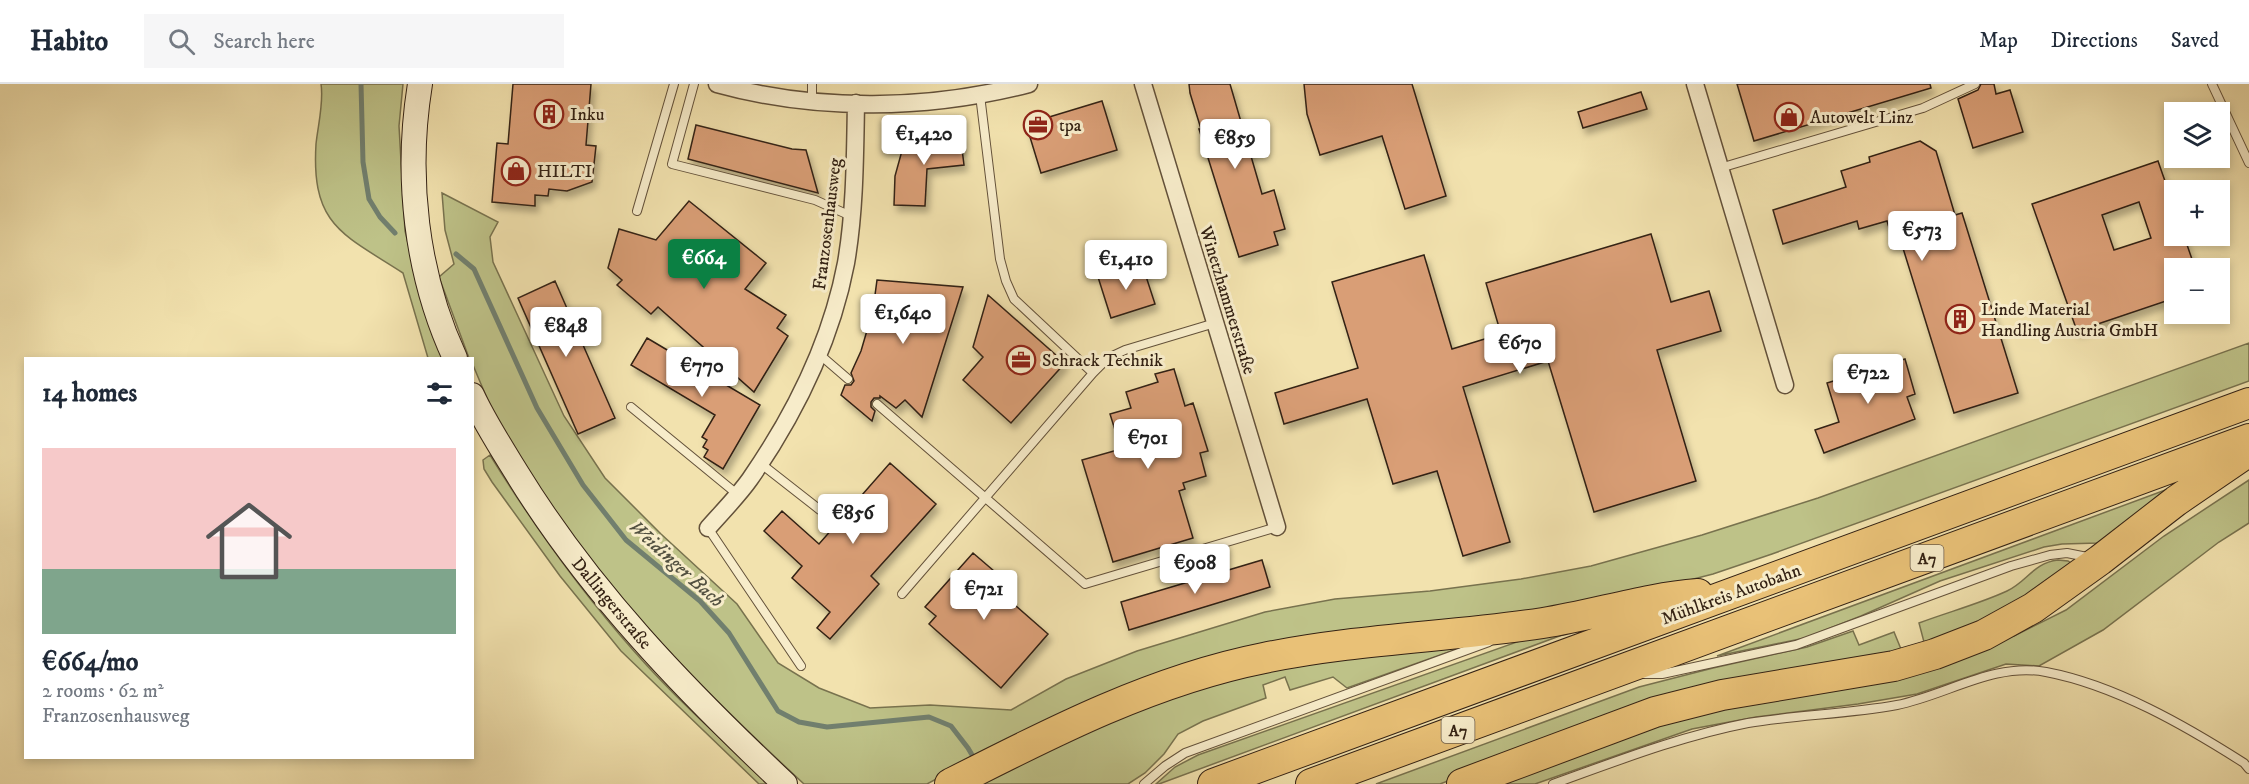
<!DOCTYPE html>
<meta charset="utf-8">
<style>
:root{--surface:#fff;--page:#f6f6f7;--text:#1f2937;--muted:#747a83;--line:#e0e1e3;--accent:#0b8043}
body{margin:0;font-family:"IM FELL DW Pica",serif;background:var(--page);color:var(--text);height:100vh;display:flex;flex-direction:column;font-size:22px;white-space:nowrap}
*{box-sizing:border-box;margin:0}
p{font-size:20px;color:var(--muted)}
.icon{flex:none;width:33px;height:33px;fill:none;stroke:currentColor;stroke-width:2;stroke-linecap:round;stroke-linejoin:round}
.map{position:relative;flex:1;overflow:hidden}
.side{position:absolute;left:24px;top:273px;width:450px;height:402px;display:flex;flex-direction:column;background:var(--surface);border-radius:0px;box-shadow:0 3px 9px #0003}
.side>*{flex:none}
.fabs{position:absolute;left:2164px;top:18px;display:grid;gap:12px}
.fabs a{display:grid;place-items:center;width:66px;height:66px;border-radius:0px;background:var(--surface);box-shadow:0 3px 9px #0003;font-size:30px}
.price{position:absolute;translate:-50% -51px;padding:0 14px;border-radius:6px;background:#fff;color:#222;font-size:20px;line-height:39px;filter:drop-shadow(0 2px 3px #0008)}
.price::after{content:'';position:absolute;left:50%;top:36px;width:18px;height:14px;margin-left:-9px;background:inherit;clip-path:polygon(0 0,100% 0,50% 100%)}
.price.on{background:var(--accent);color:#fff}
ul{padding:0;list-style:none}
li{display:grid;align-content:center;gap:12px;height:318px;padding:0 18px}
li+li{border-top:2px solid var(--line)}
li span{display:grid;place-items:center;height:186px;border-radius:0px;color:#555}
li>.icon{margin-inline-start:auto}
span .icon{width:108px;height:108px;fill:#fffc;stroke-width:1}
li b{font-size:26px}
h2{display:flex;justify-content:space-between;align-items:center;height:72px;padding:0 18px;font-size:26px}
header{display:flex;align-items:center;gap:36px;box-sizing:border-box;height:84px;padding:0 30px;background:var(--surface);border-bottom:2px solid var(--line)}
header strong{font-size:28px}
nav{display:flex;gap:33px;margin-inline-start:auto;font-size:21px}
.search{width:420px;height:54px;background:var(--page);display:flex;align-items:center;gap:15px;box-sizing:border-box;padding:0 21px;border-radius:0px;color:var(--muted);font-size:22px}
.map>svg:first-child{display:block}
</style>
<header>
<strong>Habito</strong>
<div class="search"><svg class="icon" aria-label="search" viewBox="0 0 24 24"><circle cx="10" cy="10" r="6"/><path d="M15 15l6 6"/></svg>Search here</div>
<nav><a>Map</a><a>Directions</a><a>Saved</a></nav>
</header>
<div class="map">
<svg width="2249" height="700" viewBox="0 0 2249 700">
<defs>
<filter id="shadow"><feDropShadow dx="3.5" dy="6" stdDeviation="3" flood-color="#0004"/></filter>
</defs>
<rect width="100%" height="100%" fill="#f2e2ae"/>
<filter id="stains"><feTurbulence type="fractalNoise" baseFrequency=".00333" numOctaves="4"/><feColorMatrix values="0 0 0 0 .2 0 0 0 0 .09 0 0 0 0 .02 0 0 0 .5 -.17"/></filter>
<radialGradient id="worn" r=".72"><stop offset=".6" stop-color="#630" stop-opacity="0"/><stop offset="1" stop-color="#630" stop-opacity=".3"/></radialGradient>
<!-- green -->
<path fill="#bec288" stroke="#78724e" stroke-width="1.5" d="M321,0H403L399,42L405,147L416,192L443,274H428L403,189C343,150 311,142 316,60C318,41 324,18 321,0Z
M442,109L498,138L490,153L493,178L564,332L605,394L661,450L737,520L778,579L819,604L870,624L930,621L1011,626L1066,595L1137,567L1265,528L1335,515L1430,507L1521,495L1591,482L1702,451L1818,414L2249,259V297L1772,470L1713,490L1651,506L1572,523L1352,550L991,666L927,700H804C686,591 571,474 495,331C487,315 480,298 473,281L472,274H469L439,193L454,180L445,146Z
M490,371C532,439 580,506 633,566C675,614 723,657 770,700H759L621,567L560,492L492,398L484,385L483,376Z
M2249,396V439L2219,458L2103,546L2039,582L2006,580L1917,610L1858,620L1756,633L1692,645L1535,700H1486L1651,640L2014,552L2066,526L2164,452Z
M2187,398L2099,459L2062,460L2044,463L1940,497L1861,532L1805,554L1717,572Z
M2058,476L2068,477L2078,484L1960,552L1585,645L1440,700H1376L1639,603L1713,584L1807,563L1853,547L1859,561L1894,548L1901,565L1924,558L1919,539C1948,528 1979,520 2007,507C2028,497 2033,479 2058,476Z
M1600,537L1159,700H1156L1175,683L1198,671L1548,547Z
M1491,553L1347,604L1333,593L1290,606L1285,593L1263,601L1266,614L1203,637L1178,650L1164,670L1145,689L1128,700H966L1042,661L1218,594Z"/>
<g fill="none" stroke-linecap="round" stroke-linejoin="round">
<!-- stream -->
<path stroke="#717f6e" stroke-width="5" d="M361,0L363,78L369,115L380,133L395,149
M456,170L474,185L537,324L583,401L626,456L700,517L729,549L778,627L799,638L827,643L929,633L951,642L968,664L975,676"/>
</g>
<!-- building -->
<path fill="#d99e76" stroke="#332113" stroke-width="1.5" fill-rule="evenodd" filter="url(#shadow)" d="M513,0H591L586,61L596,62L592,98L567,107L549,105L548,112L535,111V122L492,118L497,59L508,60Z
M1189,0H1230L1262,110L1274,106L1285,145L1274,148L1278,161L1239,173L1199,45H1201L1190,9Z
M1304,0H1412L1446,112L1405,125L1382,52L1320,71L1307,30Z
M1737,0H1930L1931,4L1754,57Z
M1981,0H1994L1996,10L2010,6L2023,48L1973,64L1958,15L1978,6Z
M1641,8L1647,25L1583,44L1578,28Z
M1102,17L1117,66L1041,89L1026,40Z
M696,41L792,65L806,66L818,109L688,75Z
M960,49L964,81L927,85L925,122L894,121L895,92L903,63L930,53Z
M1920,57L1936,67L1955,131L1962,129L2018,309L1954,329L1898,148L1891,150L1887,137L1859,145L1857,137L1783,160L1773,126L1846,103L1841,87L1870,78L1869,73Z
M2158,77L2175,126V152H2184L2195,184H2175V214L2077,247L2032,120ZM2139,118L2151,154L2114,166L2102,131Z
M689,117L766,179L745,205L786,231L777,244L788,252L754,308L658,223L651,230L617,201L622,196L608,184L619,145L656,156Z
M1651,150L1671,218L1709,207L1721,247L1657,266L1696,397L1594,428L1548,277L1463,303L1510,458L1463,472L1437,387L1393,400L1367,315L1284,340L1275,309L1358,284L1332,198L1424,171L1452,265L1501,250L1486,199Z
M1142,180L1155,220L1111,234L1098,193Z
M877,196L963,203L922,333L905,316L896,324L880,312V314H874L871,318V323L875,327L872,337L841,311L845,301H851L854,297L851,289L861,267L873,226Z
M555,197L615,334L578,350L518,214Z
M988,211L1065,279L1011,339L963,296L983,273L973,263Z
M647,254L760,321L723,385L704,373L708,366L703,363L707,356L702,353L715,331L631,281Z
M1905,275L1915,310L1907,313L1915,335L1824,369L1815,346L1839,338L1827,299Z
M1174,285L1185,322L1193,319L1208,367L1200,369L1206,392L1183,399L1185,405L1179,407L1193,454L1113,478L1082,376L1121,365L1110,330L1131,324L1126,308L1158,298L1155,290Z
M890,379L936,420L871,492L879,500L830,555L817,544L830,528L792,494L802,482L764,447L782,427L819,460Z
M973,469L1008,499L1000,508L1048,550L1001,604L929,540L936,532L925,523Z
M1262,476L1270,503L1129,546L1121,518Z"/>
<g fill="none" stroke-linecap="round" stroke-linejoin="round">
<!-- lane casing -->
<g stroke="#63513a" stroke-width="10">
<path id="lane" d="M694,0L672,80L815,116L851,132
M2212,0L2249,79
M980,11L1000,175L1006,197L1014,215L1093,289
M812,17V0
M1720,84L1923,24L1975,0
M637,127L674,0
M819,270L848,295
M877,320L1085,500L1277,443
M631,323L737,410
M760,379L820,426
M708,444L801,582
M902,510L1093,289L1108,274L1125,266L1215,239
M1644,590H1662L1796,561L2011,482L2050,471L2067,469L2092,474
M1144,700L1165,682L1185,669L1489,558
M1553,700C1617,677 1681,652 1748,639C1797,631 1848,630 1897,621C1947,611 1994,578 2046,588C2115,601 2186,642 2244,679L2249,685"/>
</g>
<!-- street casing -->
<g stroke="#63513a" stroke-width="19">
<path id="street" d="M717,0C818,28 928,26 1029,0
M1143,0L1277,443
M1695,0L1785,301
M708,444C722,428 738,412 750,395C795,330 831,258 846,179C855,127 855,72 856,19"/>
</g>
<!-- secondary casing -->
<g stroke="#332113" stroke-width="26">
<path id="secondary" d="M420,0C405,92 416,190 455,274
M472,311C485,339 502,365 518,391C590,508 685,606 785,700"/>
</g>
<!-- highway casing -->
<g stroke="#332113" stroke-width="32">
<path id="highway" d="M950,700C1050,649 1153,596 1264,574C1356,555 1450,553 1543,539C1595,531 1645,514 1698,510
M1213,700L2249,319
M1311,700L2249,355
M1462,700L1655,628L1722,611L1894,582L1935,570L1984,551L2033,524L2100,476L2176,417L2249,367"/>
</g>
<!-- lane -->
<use href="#lane" stroke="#f7ecca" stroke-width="8"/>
<!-- street -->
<use href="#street" stroke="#f7ecca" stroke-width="16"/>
<!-- secondary -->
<use href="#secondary" stroke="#f7ecca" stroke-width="24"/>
<!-- highway -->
<use href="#highway" stroke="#e9c177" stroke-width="30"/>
</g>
<!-- icons -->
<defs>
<g id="building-ring" transform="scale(1.5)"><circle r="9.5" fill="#f7ecca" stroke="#8f2418" stroke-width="1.5"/><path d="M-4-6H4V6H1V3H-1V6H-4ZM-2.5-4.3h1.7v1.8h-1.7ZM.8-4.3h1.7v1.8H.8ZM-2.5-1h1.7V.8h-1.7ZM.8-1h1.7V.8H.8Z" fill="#8f2418"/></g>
<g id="shop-ring" transform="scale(1.5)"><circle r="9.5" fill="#f7ecca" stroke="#8f2418" stroke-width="1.5"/><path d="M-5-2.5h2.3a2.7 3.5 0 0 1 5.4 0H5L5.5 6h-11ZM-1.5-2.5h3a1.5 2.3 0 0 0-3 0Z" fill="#8f2418"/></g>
<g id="office-ring" transform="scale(1.5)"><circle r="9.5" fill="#f7ecca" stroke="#8f2418" stroke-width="1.5"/><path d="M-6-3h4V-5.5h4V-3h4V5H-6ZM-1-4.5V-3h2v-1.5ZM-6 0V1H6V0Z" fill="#8f2418"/></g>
</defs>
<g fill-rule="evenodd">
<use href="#building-ring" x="549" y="30"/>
<use href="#shop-ring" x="1789" y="33"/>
<use href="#office-ring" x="1038" y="41"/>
<use href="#shop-ring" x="516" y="87"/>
<use href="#building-ring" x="1960" y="235"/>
<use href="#office-ring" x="1021" y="276"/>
</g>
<g text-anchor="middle" stroke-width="6" stroke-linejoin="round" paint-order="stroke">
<!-- shield labels -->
<g fill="#f7ecca" stroke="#6e5e4a" stroke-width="1.5">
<rect x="1910.5" y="461" width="33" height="26" rx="4.5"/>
<rect x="1441.5" y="633" width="33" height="26" rx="4.5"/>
</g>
<g font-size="16" font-weight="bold" fill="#332113">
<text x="1927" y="480">A7</text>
<text x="1458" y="652">A7</text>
</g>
<!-- poi labels -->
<g font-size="18" fill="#332113" stroke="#f7ecca" text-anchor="start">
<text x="570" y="36">Inku</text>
<text x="1810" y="39">Autowelt Linz</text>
<text x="1059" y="47">tpa</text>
<text x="537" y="93">HILTI</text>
<text x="1981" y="231">Linde Material<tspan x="1981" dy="21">Handling Austria GmbH</tspan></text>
<text x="1042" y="282">Schrack Technik</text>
</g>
<!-- street labels -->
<g font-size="18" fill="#332113" stroke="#f7ecca">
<text transform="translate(827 140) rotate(-83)" y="6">Franzosenhausweg</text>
<text transform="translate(1228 216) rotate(73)" y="6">Winetzhammerstraße</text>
<text transform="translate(1731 510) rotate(-20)" y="6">Mühlkreis Autobahn</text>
<text transform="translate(612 519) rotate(50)" y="6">Dallingerstraße</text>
</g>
<!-- water labels -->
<g font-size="20" font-style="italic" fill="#525040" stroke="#f7ecca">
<text transform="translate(677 479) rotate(42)" y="7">Weidinger Bach</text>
</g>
</g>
<rect width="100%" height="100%" filter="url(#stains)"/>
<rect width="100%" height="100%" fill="url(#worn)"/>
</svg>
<div class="fabs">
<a><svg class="icon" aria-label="layers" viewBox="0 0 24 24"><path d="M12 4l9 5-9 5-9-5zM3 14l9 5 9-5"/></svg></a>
<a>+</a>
<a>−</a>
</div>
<b class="price" style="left:924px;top:82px">€1,420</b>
<b class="price" style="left:1235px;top:86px">€859</b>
<b class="price" style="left:1922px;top:178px">€573</b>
<b class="price on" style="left:704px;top:206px">€664</b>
<b class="price" style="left:1126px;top:207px">€1,410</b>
<b class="price" style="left:903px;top:261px">€1,640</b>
<b class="price" style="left:566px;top:274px">€848</b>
<b class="price" style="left:1520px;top:291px">€670</b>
<b class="price" style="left:702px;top:314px">€770</b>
<b class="price" style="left:1868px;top:321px">€722</b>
<b class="price" style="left:1148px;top:386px">€701</b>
<b class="price" style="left:853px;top:461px">€856</b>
<b class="price" style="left:1195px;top:511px">€908</b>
<b class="price" style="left:984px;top:537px">€721</b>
<section class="side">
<h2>14 homes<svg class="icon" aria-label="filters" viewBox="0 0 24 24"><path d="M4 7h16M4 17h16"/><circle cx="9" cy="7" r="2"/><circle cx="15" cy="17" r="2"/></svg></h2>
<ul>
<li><span style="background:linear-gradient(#f6c9c9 65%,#7fa58c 0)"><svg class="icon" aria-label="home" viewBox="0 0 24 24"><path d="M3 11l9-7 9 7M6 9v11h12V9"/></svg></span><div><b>€664/mo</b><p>2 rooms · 62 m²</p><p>Franzosenhausweg</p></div></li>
</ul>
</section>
</div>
